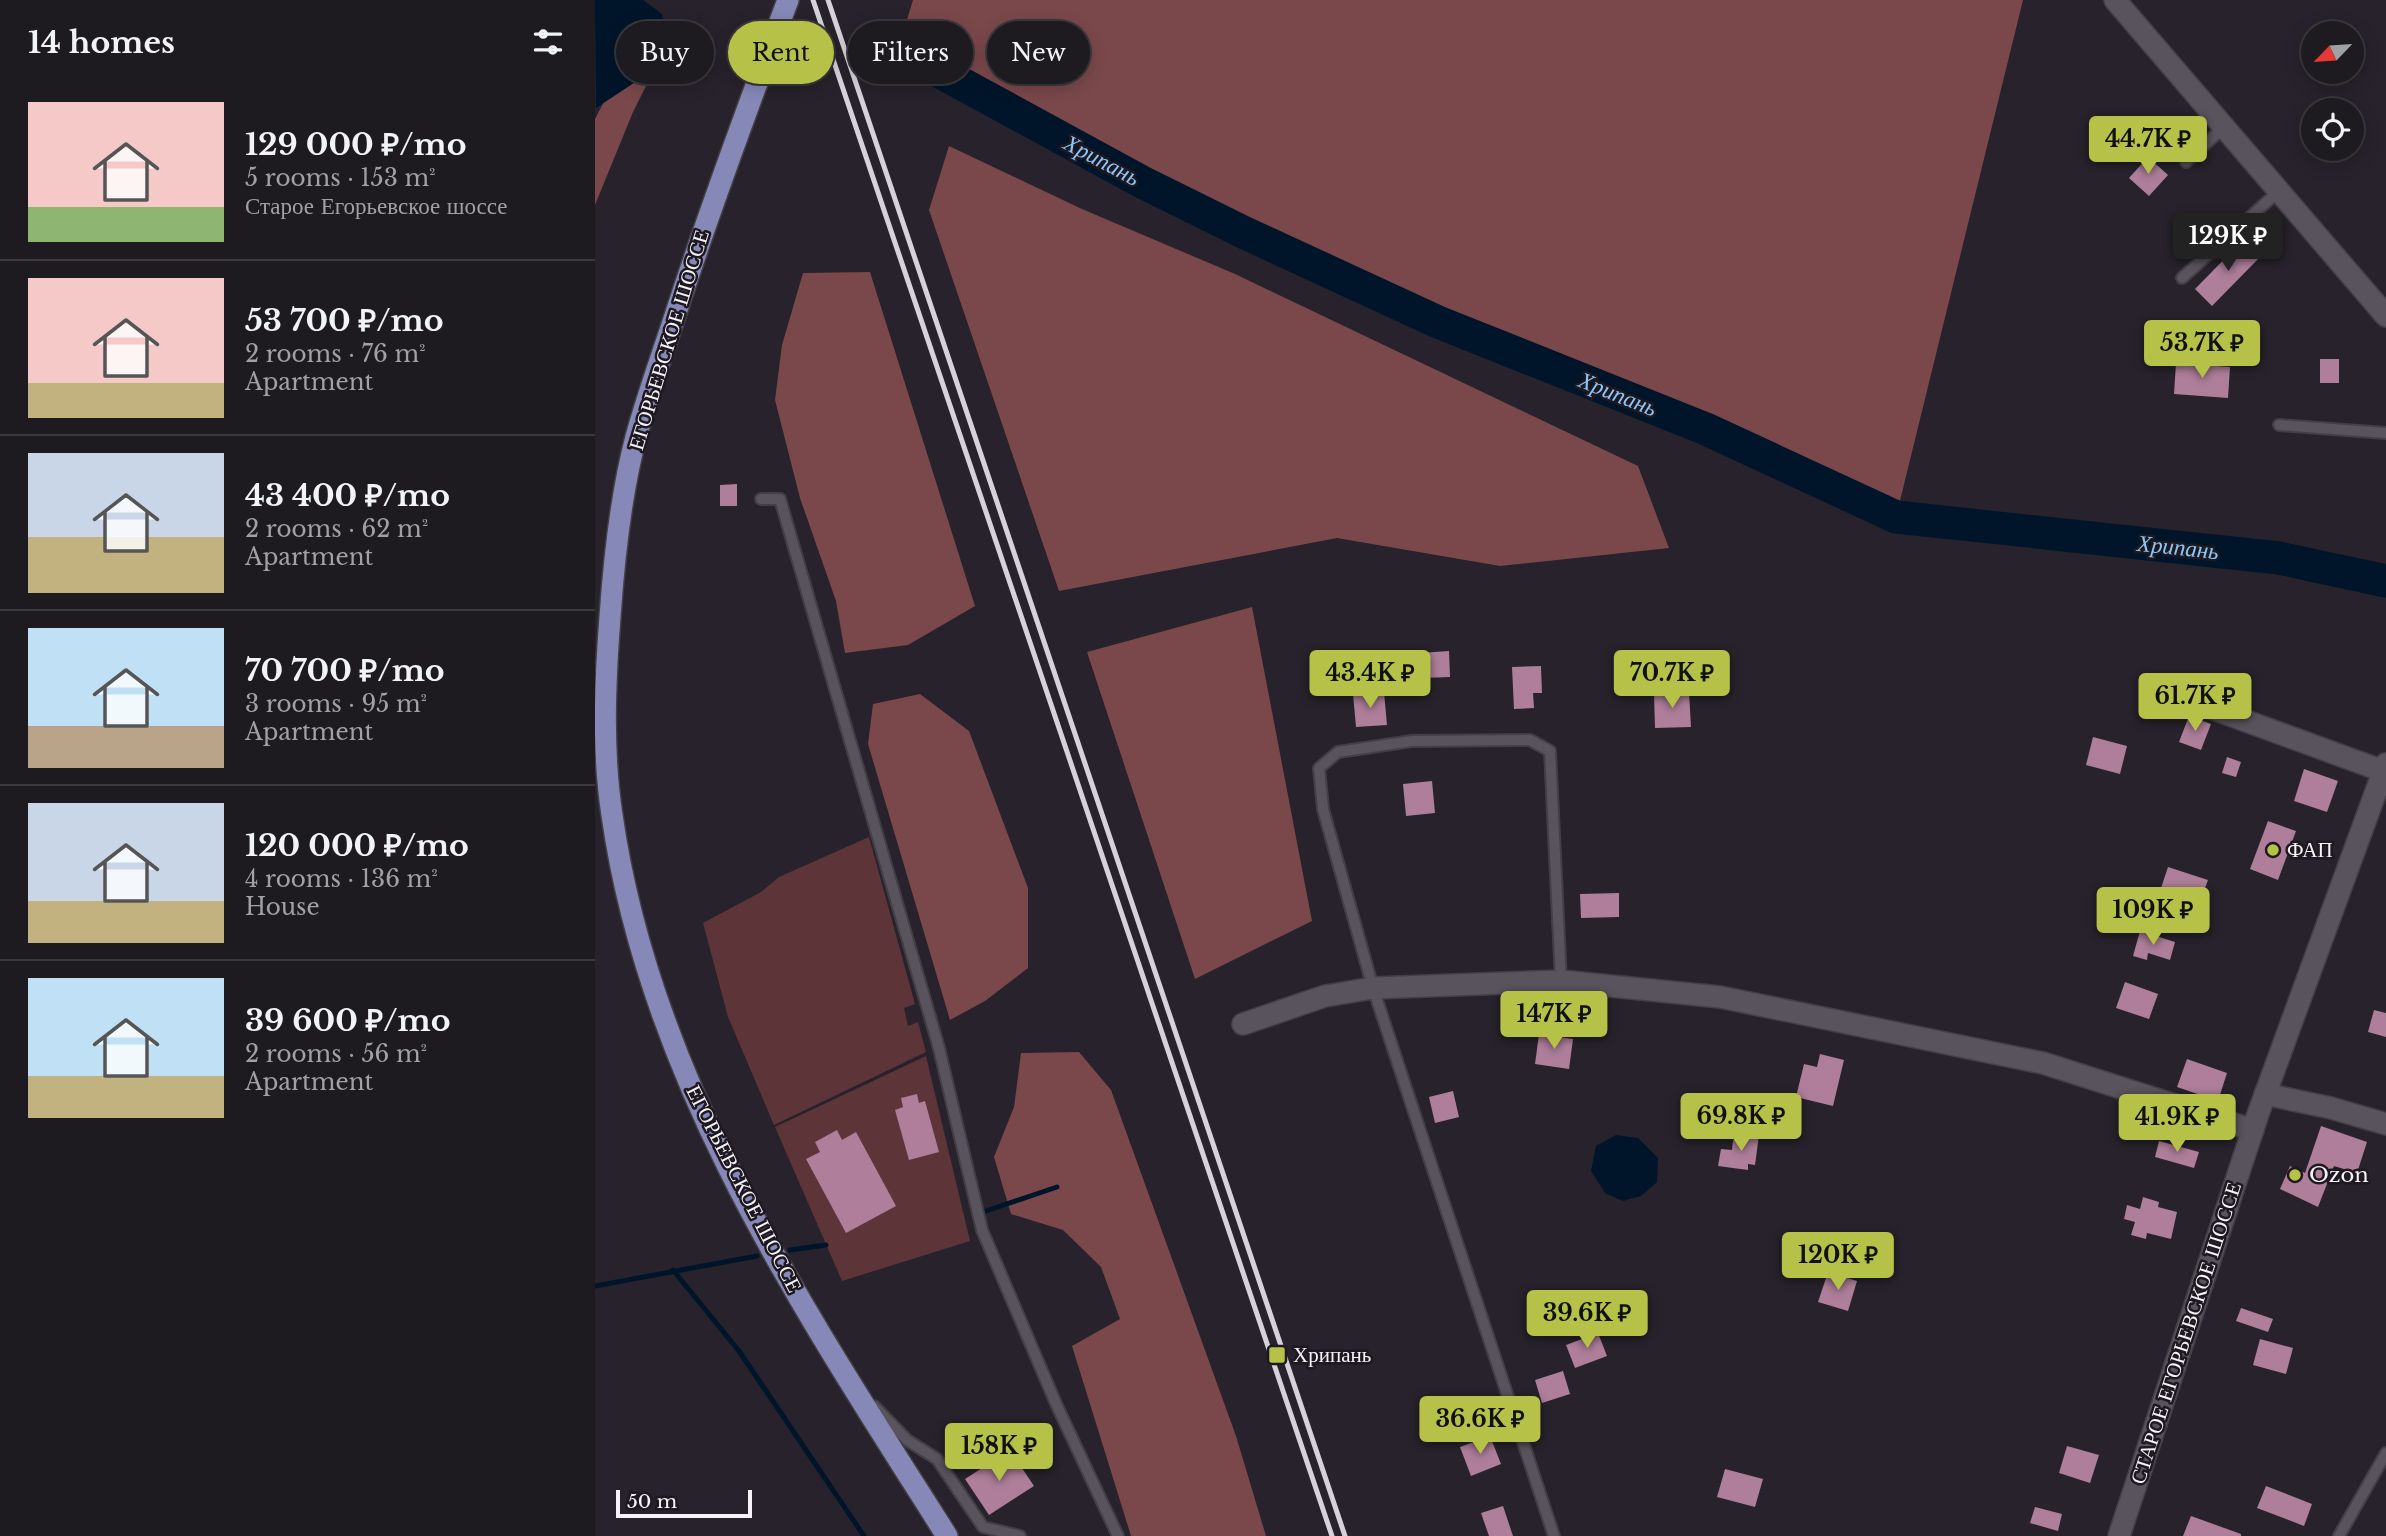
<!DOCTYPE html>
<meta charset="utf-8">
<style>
:root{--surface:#1d1a20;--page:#2a272d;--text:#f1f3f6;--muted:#a0a1a5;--line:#3b383e;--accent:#b6c148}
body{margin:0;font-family:"Libre Baskerville",serif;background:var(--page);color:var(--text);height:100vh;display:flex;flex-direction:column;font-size:26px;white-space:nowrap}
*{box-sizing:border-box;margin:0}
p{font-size:23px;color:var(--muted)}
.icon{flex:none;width:38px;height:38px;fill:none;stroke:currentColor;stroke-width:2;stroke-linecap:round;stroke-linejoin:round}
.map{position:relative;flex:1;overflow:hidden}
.side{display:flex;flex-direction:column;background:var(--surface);width:595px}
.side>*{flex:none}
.top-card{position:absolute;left:21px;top:21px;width:665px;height:63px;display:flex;gap:14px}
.needle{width:46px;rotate:245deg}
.tools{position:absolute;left:1706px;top:21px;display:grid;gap:14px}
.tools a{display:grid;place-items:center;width:63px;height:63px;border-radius:50%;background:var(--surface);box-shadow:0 4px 18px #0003,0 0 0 2px var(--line);font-size:35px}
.scale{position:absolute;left:21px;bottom:18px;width:136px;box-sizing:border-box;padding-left:7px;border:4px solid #f5f2f8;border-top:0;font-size:19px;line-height:24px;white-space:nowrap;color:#f5f2f8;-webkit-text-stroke:5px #1e1921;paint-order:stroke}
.price{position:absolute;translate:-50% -60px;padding:0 16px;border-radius:7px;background:var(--accent);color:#111;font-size:23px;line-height:46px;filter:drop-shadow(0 2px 4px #0008)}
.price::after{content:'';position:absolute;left:50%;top:42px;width:21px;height:16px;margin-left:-10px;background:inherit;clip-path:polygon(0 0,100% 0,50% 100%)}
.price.active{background:#222;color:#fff}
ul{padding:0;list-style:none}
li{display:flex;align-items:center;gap:21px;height:175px;padding:0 28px}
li+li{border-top:2px solid var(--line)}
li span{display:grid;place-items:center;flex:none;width:196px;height:140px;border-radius:0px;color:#555}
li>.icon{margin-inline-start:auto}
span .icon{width:84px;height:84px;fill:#fffc;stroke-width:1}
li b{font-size:30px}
h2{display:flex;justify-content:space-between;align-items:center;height:84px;padding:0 28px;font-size:30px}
.tag{padding:0 24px;border-radius:32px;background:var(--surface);box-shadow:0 4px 18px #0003,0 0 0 2px var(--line);font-size:24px;line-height:63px}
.tag.active{background:var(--accent);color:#111}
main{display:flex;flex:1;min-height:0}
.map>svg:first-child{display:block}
</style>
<main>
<section class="side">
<h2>14 homes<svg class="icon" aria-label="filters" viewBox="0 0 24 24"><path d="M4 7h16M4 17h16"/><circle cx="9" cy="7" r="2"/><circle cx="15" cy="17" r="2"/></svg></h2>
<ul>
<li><span style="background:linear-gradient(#f6c9c9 75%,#8fb573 0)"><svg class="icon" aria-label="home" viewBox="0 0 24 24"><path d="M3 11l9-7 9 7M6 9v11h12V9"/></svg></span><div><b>129 000 ₽/mo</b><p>5 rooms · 153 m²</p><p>Старое Егорьевское шоссе</p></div></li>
<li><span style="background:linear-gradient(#f6c9c9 75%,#c2b280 0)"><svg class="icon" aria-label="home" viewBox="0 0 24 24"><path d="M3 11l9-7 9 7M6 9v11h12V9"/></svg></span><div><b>53 700 ₽/mo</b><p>2 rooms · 76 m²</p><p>Apartment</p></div></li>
<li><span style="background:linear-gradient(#c9d6e8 60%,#c2b280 0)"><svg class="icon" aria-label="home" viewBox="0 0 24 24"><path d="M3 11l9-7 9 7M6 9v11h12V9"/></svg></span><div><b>43 400 ₽/mo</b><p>2 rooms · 62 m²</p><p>Apartment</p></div></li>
<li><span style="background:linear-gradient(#bfe0f5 70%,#b9a48a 0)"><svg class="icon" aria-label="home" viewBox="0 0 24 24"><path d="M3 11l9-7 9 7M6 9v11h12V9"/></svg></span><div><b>70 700 ₽/mo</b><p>3 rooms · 95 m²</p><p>Apartment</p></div></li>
<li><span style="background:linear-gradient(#c9d6e8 70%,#c2b280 0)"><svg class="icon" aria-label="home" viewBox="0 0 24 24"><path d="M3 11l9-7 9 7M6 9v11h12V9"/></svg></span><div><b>120 000 ₽/mo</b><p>4 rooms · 136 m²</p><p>House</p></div></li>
<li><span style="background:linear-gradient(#bfe0f5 70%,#c2b280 0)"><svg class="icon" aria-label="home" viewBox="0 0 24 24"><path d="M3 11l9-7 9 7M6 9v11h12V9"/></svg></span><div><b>39 600 ₽/mo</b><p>2 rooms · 56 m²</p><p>Apartment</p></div></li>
</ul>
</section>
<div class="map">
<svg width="1791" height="1536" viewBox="0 0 1791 1536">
<rect width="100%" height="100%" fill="#27222b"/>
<!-- green -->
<path fill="#5d3437" d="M274,837L320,1004L309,1008L313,1026L323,1022L331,1052L179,1125L133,1017L108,923L166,892L184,877Z
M331,1056L375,1241L247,1281L180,1127Z"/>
<!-- forest -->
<path fill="#7a484b" d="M318,0H1428L1301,517L1111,429L843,322L648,232L547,182L303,49Z
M53,53L64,60L38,112L0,205V119L23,75Z
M354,146L487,209L640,274L1043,466L1074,548L905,566L742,538L464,591L334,210Z
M275,272L380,606L313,645L250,653L241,601L205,498L180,400L187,345L208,273Z
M657,607L717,921L600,979L492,652Z
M325,694L374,731L433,888V968L390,1001L355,1020L273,744L278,704Z
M484,1052L516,1090L641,1436L671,1536H536L477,1346L525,1319L506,1267L468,1230L416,1214L399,1157L419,1107L426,1053Z"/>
<!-- water -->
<path fill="#00152a" d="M0,0H48L67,14L71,41L51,75L1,108Z
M1021,1135L1043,1138L1063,1158L1062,1182L1046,1196L1028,1201L1010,1193L996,1171L1001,1146Z"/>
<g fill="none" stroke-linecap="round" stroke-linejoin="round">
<!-- stream -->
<path stroke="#00152a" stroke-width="5" d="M388,1212L462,1187
M195,1250L231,1245
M78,1270L144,1351L269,1536
M0,1286L162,1256"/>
<!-- river -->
<path stroke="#00152a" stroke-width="33" d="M303,49L547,182L648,232L843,322L1111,429L1301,517L1684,558L1791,581"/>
</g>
<!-- building -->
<path fill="#ae7e9a" d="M1553,157L1573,175L1554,196L1534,178Z
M1649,239L1666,256L1617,306L1600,289Z
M1725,359H1744V383H1725Z
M1581,363L1635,367L1633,398L1579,394Z
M142,484V506H125V485Z
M854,651L855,677L827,678L825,653Z
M946,666L947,693H938L939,708L919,709L917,667Z
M789,692L792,725L761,727L758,694Z
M1094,692L1096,727L1060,728L1059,694Z
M1594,716L1616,724L1606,750L1584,742Z
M1498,737L1532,746L1525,774L1491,765Z
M1632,757L1646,762L1641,777L1627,773Z
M1709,769L1743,781L1732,812L1699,801Z
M837,781L840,813L811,816L808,784Z
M1673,821L1701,831L1683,880L1655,869Z
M1573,867L1613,880L1604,904L1582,897L1579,905L1562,900Z
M1024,893V917L986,918L985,894Z
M1545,931L1580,942L1575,960L1553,953L1552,960L1538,956Z
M1530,982L1563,994L1554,1019L1521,1008Z
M1779,1010L1791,1013V1037L1773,1032Z
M944,1034L978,1039L974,1069L940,1064Z
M1225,1054L1249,1060L1238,1106L1201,1097L1209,1064L1222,1067Z
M1592,1059L1632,1073L1623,1101L1582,1087Z
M858,1091L864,1117L840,1123L834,1097Z
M322,1094L324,1103L330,1101L344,1152L314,1160L300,1110L308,1107L306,1098Z
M1726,1126L1772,1142L1762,1173L1739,1166L1723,1207L1685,1189L1695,1166L1710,1173Z
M242,1130L247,1140L261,1132L301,1206L251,1233L211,1159L225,1152L220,1142Z
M1149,1133L1164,1135L1160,1165L1153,1164V1170L1123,1166L1126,1149L1137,1150L1138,1140L1148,1141Z
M1564,1141L1604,1152L1599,1168L1560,1157Z
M1548,1197L1564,1202L1563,1207L1582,1212L1576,1239L1552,1233L1551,1239L1536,1235L1540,1222L1529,1219L1532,1205L1545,1209Z
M1233,1272L1262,1281L1253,1311L1223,1302Z
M1646,1308L1678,1319L1673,1332L1641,1321Z
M1003,1333L1012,1356L980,1368L971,1345Z
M1665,1339L1698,1348L1691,1374L1658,1365Z
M968,1371L975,1394L947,1403L940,1380Z
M895,1436L906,1464L876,1476L865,1447Z
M1472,1446L1504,1455L1495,1483L1464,1473Z
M415,1450L439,1486L394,1515L370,1479Z
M1130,1469L1168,1479L1160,1507L1122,1497Z
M1671,1486L1717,1504L1709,1526L1662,1508Z
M908,1506L918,1536H894L886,1513Z
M1440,1507L1467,1514L1463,1531L1435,1523Z
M1596,1516L1646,1534V1536H1588Z"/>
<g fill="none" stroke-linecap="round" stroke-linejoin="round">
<!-- lane casing -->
<g stroke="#423f45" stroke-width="14">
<path id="lane" d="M1591,162L1629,127
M1587,278L1684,191
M1684,425L1791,433
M166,499H185L344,1048L387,1230L462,1406L523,1536
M279,1406L312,1440L342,1459L388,1527L425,1536
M959,1536L778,988L728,809L724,768L743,752L817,741L935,740L955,751L966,981
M1744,1536L1791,1453"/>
</g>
<!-- street casing -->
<g stroke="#423f45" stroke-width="24">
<path id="street" d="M1588,698L1788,771
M648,1024L730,996L778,988L966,981L1125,997L1448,1063L1658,1130
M1670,1094L1736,1108L1791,1124"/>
</g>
<!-- secondary casing -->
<g stroke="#423f45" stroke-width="24">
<path id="secondary" d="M1520,0L1791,316
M1524,1536L1663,1114L1791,764"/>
</g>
<!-- primary casing -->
<g stroke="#423f45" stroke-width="24">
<path id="primary" d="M193,0C153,106 114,211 79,319C66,358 52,397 41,437C26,493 19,559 15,617C10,682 7,750 17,815C55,1083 211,1313 352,1536"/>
</g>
<!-- lane -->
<use href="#lane" stroke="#59535d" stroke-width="10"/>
<!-- street -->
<use href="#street" stroke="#59535d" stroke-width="21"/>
<!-- secondary -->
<use href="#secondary" stroke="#59535d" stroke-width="21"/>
<!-- primary -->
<use href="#primary" stroke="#8689b8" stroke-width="21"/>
<!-- rail -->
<path stroke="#d5d2d9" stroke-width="5" d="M218,0L737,1536
M233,0L750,1536"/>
</g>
<!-- markers -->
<g fill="#b6c148" stroke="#1e1921" stroke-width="2.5">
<circle cx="1678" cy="850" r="7"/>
<circle cx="1700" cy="1175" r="7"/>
<rect x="673" y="1346" width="18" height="18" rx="3.5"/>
</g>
<g text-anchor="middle" stroke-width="5" stroke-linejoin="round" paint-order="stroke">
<!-- street labels -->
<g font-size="21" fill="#f5f2f8" stroke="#1e1921">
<text transform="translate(74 340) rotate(-73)" y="7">ЕГОРЬЕВСКОЕ ШОССЕ</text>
<text transform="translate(149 1189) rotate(63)" y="7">ЕГОРЬЕВСКОЕ ШОССЕ</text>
<text transform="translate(1591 1333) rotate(-72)" y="7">СТАРОЕ ЕГОРЬЕВСКОЕ ШОССЕ</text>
</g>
<!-- poi labels -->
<g font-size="21" fill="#f5f2f8" stroke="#1e1921" text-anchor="start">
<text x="1692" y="857">ФАП</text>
<text x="1714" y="1182">Ozon</text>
<text x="698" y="1362">Хрипань</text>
</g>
<!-- water labels -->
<g font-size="23" font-style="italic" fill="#89c7fd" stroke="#1e1921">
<text transform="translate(507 160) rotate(28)" y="8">Хрипань</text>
<text transform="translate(1023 394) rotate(22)" y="8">Хрипань</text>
<text transform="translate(1583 547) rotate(6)" y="8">Хрипань</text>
</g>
</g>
</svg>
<div class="tools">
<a><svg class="needle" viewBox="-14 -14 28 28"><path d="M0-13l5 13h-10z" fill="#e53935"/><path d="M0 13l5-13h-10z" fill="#a0a1a5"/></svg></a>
<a><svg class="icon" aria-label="locate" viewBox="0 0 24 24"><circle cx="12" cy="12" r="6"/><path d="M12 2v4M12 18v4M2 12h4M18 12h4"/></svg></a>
</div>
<div class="scale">50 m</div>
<b class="price" style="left:1553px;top:176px">44.7K ₽</b>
<b class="price active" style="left:1633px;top:273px">129K ₽</b>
<b class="price" style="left:1607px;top:380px">53.7K ₽</b>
<b class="price" style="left:775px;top:710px">43.4K ₽</b>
<b class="price" style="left:1077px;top:710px">70.7K ₽</b>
<b class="price" style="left:1600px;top:733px">61.7K ₽</b>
<b class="price" style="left:1558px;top:947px">109K ₽</b>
<b class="price" style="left:959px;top:1051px">147K ₽</b>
<b class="price" style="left:1146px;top:1153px">69.8K ₽</b>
<b class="price" style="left:1582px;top:1154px">41.9K ₽</b>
<b class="price" style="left:1243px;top:1292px">120K ₽</b>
<b class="price" style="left:992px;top:1350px">39.6K ₽</b>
<b class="price" style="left:885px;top:1456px">36.6K ₽</b>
<b class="price" style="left:404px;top:1483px">158K ₽</b>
<div class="top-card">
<a class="tag">Buy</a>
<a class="tag active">Rent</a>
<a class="tag">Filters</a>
<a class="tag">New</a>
</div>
</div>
</main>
